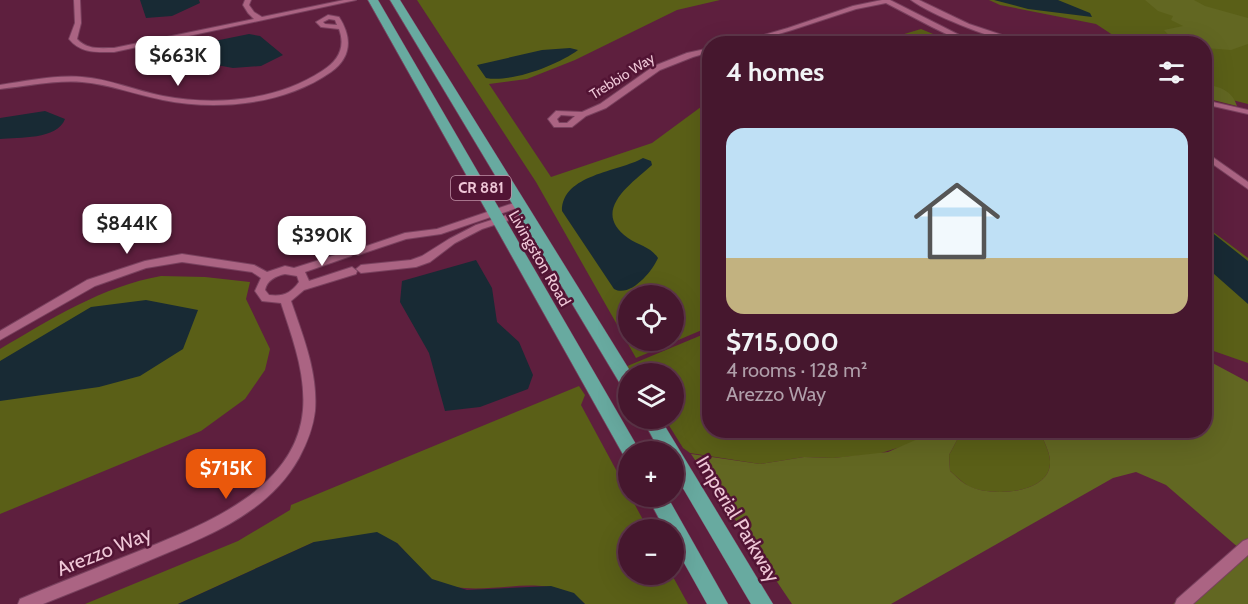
<!DOCTYPE html>
<meta charset="utf-8">
<style>
:root{--surface:#46172e;--page:#50243a;--text:#f1f3f6;--muted:#b09faa;--line:#5e364a;--accent:#ea580c}
body{margin:0;font-family:Cabin,sans-serif;background:var(--page);color:var(--text);height:100vh;display:flex;flex-direction:column;font-size:22px;white-space:nowrap}
*{box-sizing:border-box;margin:0}
p{font-size:20px;color:var(--muted)}
.icon{flex:none;width:33px;height:33px;fill:none;stroke:currentColor;stroke-width:2;stroke-linecap:round;stroke-linejoin:round}
.map{position:relative;flex:1;overflow:hidden}
.details{position:absolute;left:702px;top:36px;width:510px;height:402px;display:flex;flex-direction:column;background:var(--surface);border-radius:24px;box-shadow:0 6px 24px #0002,0 0 0 2px var(--line)}
.details>*{flex:none}
.buttons{position:absolute;left:618px;top:285px;display:grid;gap:12px}
.buttons a{display:grid;place-items:center;width:66px;height:66px;border-radius:50%;background:var(--surface);box-shadow:0 6px 24px #0002,0 0 0 2px var(--line);font-size:30px}
.price{position:absolute;translate:-50% -51px;padding:0 14px;border-radius:12px;background:#fff;color:#222;font-size:20px;line-height:39px;filter:drop-shadow(0 2px 3px #0008)}
.price::after{content:'';position:absolute;left:50%;top:36px;width:18px;height:14px;margin-left:-9px;background:inherit;clip-path:polygon(0 0,100% 0,50% 100%)}
.price.current{background:var(--accent);color:#fff}
ul{padding:0;list-style:none}
li{display:grid;align-content:center;gap:12px;height:318px;padding:0 24px}
li+li{border-top:2px solid var(--line)}
li span{display:grid;place-items:center;height:186px;border-radius:18px;color:#555}
li>.icon{margin-inline-start:auto}
span .icon{width:108px;height:108px;fill:#fffc;stroke-width:1}
li b{font-size:26px}
h2{display:flex;justify-content:space-between;align-items:center;height:72px;padding:0 24px;font-size:26px}
.map>svg:first-child{display:block}
</style>
<div class="map">
<svg width="1248" height="604" viewBox="0 0 1248 604">
<rect width="100%" height="100%" fill="#5e1f3e"/>
<!-- green -->
<path fill="#5a5f17" fill-rule="evenodd" d="M417,0H720L677,10L575,60L527,79L489,84L551,177L652,143L709,101V327L636,358L536,182ZM628,296H674V340H628Z
M989,0H1248V104L1205,93L1204,44L1125,43L1096,24L1000,5Z
M921,29L955,43H874Z
M1204,225L1248,258V363L1205,348Z
M161,276L205,277L250,282L246,299L270,349L265,370L245,399L201,431L0,514V349C51,319 103,286 161,276Z
M709,332L710,430L936,431L907,445L878,454L833,458L804,457L760,464L690,453L683,448L665,419L674,418V374L629,373L625,367Z
M579,386L585,395L581,405L648,529L628,530V574L672,575L688,604H585C544,565 481,604 433,580C422,574 407,553 397,543L314,542L178,604H85L238,541L290,510L291,505Z
M946,431H1040C1043,440 1050,452 1050,461C1052,495 989,497 968,486C962,482 956,476 950,471L949,455L957,440Z"/>
<!-- forest -->
<path fill="#626722" d="M1145,0H1194L1205,6L1248,18V44L1231,50L1205,48L1204,44L1156,43L1163,41L1175,42L1164,30L1183,26L1171,20L1173,16L1158,11Z
M1205,84C1220,87 1232,90 1237,106L1205,98Z
M1205,359L1248,382V604H1173L1240,549L1166,485L1136,472L1113,478L891,604H792L691,454L760,464L804,457L833,458L888,452L936,431H946L957,440L949,455L950,471C956,476 962,483 969,486C989,497 1052,495 1050,461C1050,452 1043,440 1040,431L1204,430Z"/>
<!-- water -->
<path fill="#182a34" d="M140,0H199L200,3L172,16L146,18Z
M994,0H1058L1090,13L1092,17L1028,9Z
M249,34L260,36L283,55L261,66L233,68L166,56L170,50Z
M570,48L578,50C558,65 511,83 486,78L477,65L542,50Z
M45,111L65,119C57,140 19,137 0,139V118Z
M643,158L651,161L652,165C631,184 590,211 628,238C639,246 650,246 658,258C652,272 630,298 614,289L562,211C562,174 619,172 643,158Z
M1205,227L1248,261V304L1205,266Z
M476,260L492,288L497,322L519,342L533,375L528,389L480,407L445,411L429,353L400,302L402,281Z
M146,300L198,310L183,349L140,376L99,387L0,401V361L91,307Z
M377,532L397,543L432,579L467,590L551,586L574,593L585,604H178L314,542Z"/>
<g fill="none" stroke-linecap="round" stroke-linejoin="round">
<!-- street casing -->
<g stroke="#79415e" stroke-width="2">
<path id="street" d="M74,0H80L81,23L77,39C87,50 100,48 114,48L254,19L248,13L243,5L245,0H251L249,5L254,12L262,17L344,0H356L114,52C97,52 81,54 69,39L75,23Z
M882,0H890L977,44H967L932,27L886,3L856,9L792,30L745,44H732L788,28L853,6Z
M911,0H919L969,24L1029,44C1002,44 933,16 911,0Z
M328,15L339,17C352,37 352,57 331,72C284,105 217,111 163,100C136,95 110,84 82,82C55,80 27,86 0,89V85C27,81 55,75 82,77C110,79 136,91 163,96C215,106 276,101 322,71C338,61 346,48 339,29L321,27L316,22ZM329,19L335,20L337,25L325,24L323,22Z
M710,48V52L693,57L660,70L606,108L586,116L572,127H554L548,119L556,111L582,112L600,104L654,66L687,53ZM561,115L575,116L567,123H559L557,119Z
M1204,100L1248,110V114L1204,104Z
M1204,151L1248,182V189L1204,158Z
M520,201L523,202L525,204L523,206L441,234L406,239L358,255L353,252L355,250L405,233L437,229Z
M525,209L530,212L528,214L482,229L455,243L430,262L416,267L361,273L356,269L361,265L411,260L422,256L449,239L476,225Z
M348,251L351,252L353,254L351,256L305,272L309,281L352,267L357,271L356,274L304,290L291,301C303,336 318,373 315,411C313,428 307,443 299,458C267,515 205,537 148,561C113,576 78,590 43,604H18L20,599C58,583 96,568 134,553C198,527 296,492 303,410C306,373 292,337 281,303L262,301L255,291L261,278L252,272L182,262L146,268L95,286L0,340V331L87,280L145,261L182,254L254,265L267,272L285,266L294,268ZM285,274L297,276L299,282C291,293 283,297 269,295L265,290C267,280 276,276 285,274Z
M1248,539V555L1193,604H1175L1177,599L1243,541Z"/>
</g>
<!-- primary casing -->
<g stroke="#79415e" stroke-width="1">
<path id="primary" d="M368,0H378L637,446L640,452H628V459L625,458Z
M390,0H400L632,374H628V389L622,387Z
M642,418H660L773,604H751L674,473V452H660Z
M647,496H667L728,604H707L674,545V530H665Z"/>
</g>
<!-- street -->
<use href="#street" fill="#ab6483" fill-rule="evenodd"/>
<!-- primary -->
<use href="#primary" fill="#68aaa0" fill-rule="evenodd"/>
</g>
<g text-anchor="middle" stroke-width="5" stroke-linejoin="round" paint-order="stroke">
<!-- far-street labels -->
<g font-size="14" fill="#efc7d7" stroke="#521434">
<text transform="translate(622 76) rotate(-32)" y="5">Trebbio Way</text>
</g>
<!-- shield labels -->
<rect fill="#521434" stroke="#c091a6" stroke-width="1.5" x="451" y="176" width="60" height="24" rx="4.5"/>
<g font-size="15" font-weight="bold" fill="#efc7d7">
<text x="481" y="193">CR 881</text>
</g>
<!-- street labels -->
<g font-size="16" fill="#efc7d7" stroke="#521434">
<text transform="translate(540 258) rotate(60)" y="6">Livingston Road</text>
</g>
<!-- near-street labels -->
<g font-size="20" fill="#efc7d7" stroke="#521434">
<text transform="translate(738 519) rotate(59)" y="7">Imperial Parkway</text>
<text transform="translate(104 551) rotate(-22)" y="7">Arezzo Way</text>
</g>
</g>
</svg>
<div class="buttons">
<a><svg class="icon" aria-label="locate" viewBox="0 0 24 24"><circle cx="12" cy="12" r="6"/><path d="M12 2v4M12 18v4M2 12h4M18 12h4"/></svg></a>
<a><svg class="icon" aria-label="layers" viewBox="0 0 24 24"><path d="M12 4l9 5-9 5-9-5zM3 14l9 5 9-5"/></svg></a>
<a>+</a>
<a>−</a>
</div>
<b class="price" style="left:178px;top:87px">$663K</b>
<b class="price" style="left:127px;top:255px">$844K</b>
<b class="price" style="left:322px;top:267px">$390K</b>
<b class="price current" style="left:226px;top:500px">$715K</b>
<section class="details">
<h2>4 homes<svg class="icon" aria-label="filters" viewBox="0 0 24 24"><path d="M4 7h16M4 17h16"/><circle cx="9" cy="7" r="2"/><circle cx="15" cy="17" r="2"/></svg></h2>
<ul>
<li><span style="background:linear-gradient(#bfe0f5 70%,#c2b280 0)"><svg class="icon" aria-label="home" viewBox="0 0 24 24"><path d="M3 11l9-7 9 7M6 9v11h12V9"/></svg></span><div><b>$715,000</b><p>4 rooms · 128 m²</p><p>Arezzo Way</p></div></li>
</ul>
</section>
</div>
